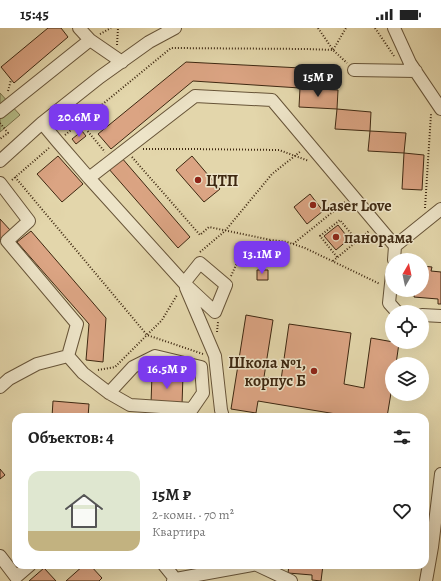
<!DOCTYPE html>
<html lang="ru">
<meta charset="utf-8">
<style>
:root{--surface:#fff;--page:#f2f2f2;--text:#222;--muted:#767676;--line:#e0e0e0;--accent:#7c3aed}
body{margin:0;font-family:Alegreya,serif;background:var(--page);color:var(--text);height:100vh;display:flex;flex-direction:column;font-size:15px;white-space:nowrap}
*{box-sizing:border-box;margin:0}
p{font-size:13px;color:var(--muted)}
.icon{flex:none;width:22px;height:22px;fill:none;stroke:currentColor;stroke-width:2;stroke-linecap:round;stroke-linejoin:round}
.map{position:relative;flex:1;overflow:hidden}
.side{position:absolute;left:12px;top:385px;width:417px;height:156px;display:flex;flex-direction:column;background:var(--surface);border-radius:12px;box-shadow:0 4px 16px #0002}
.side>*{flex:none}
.needle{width:26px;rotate:9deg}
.fabs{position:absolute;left:385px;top:225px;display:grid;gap:8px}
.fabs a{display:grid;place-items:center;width:44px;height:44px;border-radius:50%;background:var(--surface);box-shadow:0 4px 16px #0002;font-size:20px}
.price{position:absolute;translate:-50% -34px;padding:0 9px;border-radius:8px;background:var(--accent);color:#fff;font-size:13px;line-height:26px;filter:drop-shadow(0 1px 2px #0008)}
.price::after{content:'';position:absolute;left:50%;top:24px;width:12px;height:9px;margin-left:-6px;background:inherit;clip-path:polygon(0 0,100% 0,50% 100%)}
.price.current{background:#222;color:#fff}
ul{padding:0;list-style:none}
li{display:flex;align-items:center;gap:12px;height:100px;padding:0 16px}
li+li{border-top:1px solid var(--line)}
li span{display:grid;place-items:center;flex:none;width:112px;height:80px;border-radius:12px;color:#555}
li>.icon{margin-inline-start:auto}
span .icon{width:48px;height:48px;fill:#fffc;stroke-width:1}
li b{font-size:17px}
h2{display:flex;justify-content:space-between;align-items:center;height:48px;padding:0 16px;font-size:17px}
.status{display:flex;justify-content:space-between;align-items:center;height:28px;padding:0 20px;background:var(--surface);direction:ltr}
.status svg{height:11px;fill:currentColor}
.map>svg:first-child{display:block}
</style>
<div class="status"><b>15:45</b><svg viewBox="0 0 49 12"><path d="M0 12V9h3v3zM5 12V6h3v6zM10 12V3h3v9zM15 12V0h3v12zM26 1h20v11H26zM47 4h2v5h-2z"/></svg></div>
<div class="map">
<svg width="441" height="553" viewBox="0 0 441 553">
<rect width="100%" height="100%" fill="#e3d6ab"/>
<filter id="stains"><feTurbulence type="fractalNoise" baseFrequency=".005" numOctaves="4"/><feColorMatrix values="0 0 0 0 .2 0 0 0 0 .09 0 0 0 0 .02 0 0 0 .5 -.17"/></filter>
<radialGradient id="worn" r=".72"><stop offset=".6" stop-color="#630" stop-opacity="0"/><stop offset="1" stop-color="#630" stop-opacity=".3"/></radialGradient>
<!-- green -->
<path fill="#b5bd88" stroke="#7a724c" d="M0,65L20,87L0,104Z"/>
<!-- building -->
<path fill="#dba483" stroke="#3e2811" d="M48,0H61L68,9L14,55L1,39Z
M186,34L301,40L300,60L193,53L111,121L98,106Z
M300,60L338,62L337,81L299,79Z
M337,81L371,84L370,103L335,101Z
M82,103L86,108L76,116L72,111Z
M370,103L406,105L404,125L368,123Z
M404,125L424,127L422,162L402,161Z
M58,128L83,156L62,174L37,146Z
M192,128L220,161L204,174L176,142Z
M121,129L190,209L178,220L108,140Z
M310,166L323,183L307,196L294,179Z
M0,191L11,203L0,212Z
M338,197L349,211L336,222L324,208Z
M31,203L106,290L103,334L86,332L89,296L17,214Z
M422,238L432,239L431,243L441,244V276H438V271L414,269L415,262H422Z
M257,242H268V252H257Z
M246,287L273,292L264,349L281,352L289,296L351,305L344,356L364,360L371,310L399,315L396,336H392V359L387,389H354L258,373L256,385L231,381Z
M152,346L183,347L182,377L151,376Z
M53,373L89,376L88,389H52Z
M0,441L5,447L0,451Z
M84,537H90L102,550L99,553H66Z
M289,537H323L321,553L312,552V547L288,545Z
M44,540L56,553H29Z"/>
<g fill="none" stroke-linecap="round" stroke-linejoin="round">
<!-- minor casing -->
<g stroke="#675438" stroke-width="14">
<path id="minor" d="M79,0L90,12L122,34
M394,0L410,35L441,81
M354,42L416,43
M0,84L90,12
M42,95L57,113L89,150L184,255L215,284L226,257L200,235L184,255
M0,133L42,95L100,49L149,14L175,0
M89,150L195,68L272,72L395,218
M0,155L29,193L7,213L77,296L68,328L83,345L109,365L130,377L192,381L203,365L201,339L155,328L133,339L109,365
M394,232L395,218L441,181
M392,246L389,275L397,284
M186,260L215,328L221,382L223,389
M422,287L441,288
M0,359L9,351L37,336L68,328
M425,517L432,519L441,446
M0,528L16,549L30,537
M164,537L177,553
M257,537L291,553
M173,553L176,551L252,537
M426,553L432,519"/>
</g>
<!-- path -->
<path stroke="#3e2811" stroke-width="2" stroke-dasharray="1 2" stroke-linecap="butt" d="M318,0L333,22L346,0
M375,0L394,28
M100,6L111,0
M117,17L118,0
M8,63L11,52
M80,94L105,124
M0,95L8,105L0,111
M65,107L171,20L307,21L333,22L347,35
M143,121H191L279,122L309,133
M132,129L200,207L209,199L271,212
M15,149L147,307L203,326
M12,152L49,120
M425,180L431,86
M293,216L345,174
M200,224L225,203L272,146L301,123
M337,229L320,208L340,192L357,213
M333,233L369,203
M231,248L236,237L253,222L271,212L287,214L305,220L380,256
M217,304L218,294
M98,342L115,339L162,292L177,267"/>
<!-- minor -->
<use href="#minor" stroke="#ede4c8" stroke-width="12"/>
</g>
<!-- markers -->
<g fill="#8f2418" stroke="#ede4c8" stroke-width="1.5">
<circle cx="198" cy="152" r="4"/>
<circle cx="313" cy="177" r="4"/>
<circle cx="336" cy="209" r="4"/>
<circle cx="314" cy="343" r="4"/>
</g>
<g text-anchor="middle" stroke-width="3" stroke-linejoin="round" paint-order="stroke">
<!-- poi labels -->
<g font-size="16" font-weight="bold" fill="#3e2811" stroke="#ede4c8" text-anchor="start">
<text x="206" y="158">ЦТП</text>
<text x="321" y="183">Laser Love</text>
<text x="344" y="215">панорама</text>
<text x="306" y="340" text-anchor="end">Школа №1,<tspan x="306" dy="18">корпус Б</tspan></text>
</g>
</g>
<rect width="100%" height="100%" filter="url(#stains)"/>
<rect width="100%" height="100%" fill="url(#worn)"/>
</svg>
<div class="fabs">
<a><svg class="needle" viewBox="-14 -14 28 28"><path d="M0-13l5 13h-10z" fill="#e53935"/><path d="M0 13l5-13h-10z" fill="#767676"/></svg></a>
<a><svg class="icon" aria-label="locate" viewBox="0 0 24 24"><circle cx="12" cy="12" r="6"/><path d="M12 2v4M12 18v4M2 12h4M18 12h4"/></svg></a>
<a><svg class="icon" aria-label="layers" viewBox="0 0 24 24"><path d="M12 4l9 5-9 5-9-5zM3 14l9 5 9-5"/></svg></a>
</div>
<b class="price current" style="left:318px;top:70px">15M ₽</b>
<b class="price" style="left:79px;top:110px">20.6M ₽</b>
<b class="price" style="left:262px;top:247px">13.1M ₽</b>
<b class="price" style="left:167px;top:362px">16.5M ₽</b>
<section class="side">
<h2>Объектов: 4<svg class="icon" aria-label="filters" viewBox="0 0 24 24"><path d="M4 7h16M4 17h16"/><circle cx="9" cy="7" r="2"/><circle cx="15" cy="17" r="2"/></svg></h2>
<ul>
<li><span style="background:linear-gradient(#dfe7d0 75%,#c2b280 0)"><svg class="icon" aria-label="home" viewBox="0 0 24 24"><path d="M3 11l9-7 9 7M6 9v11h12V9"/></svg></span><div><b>15M ₽</b><p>2-комн. · 70 m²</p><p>Квартира</p></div><svg class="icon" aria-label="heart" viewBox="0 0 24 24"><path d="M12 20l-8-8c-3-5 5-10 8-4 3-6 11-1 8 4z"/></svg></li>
</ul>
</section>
</div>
